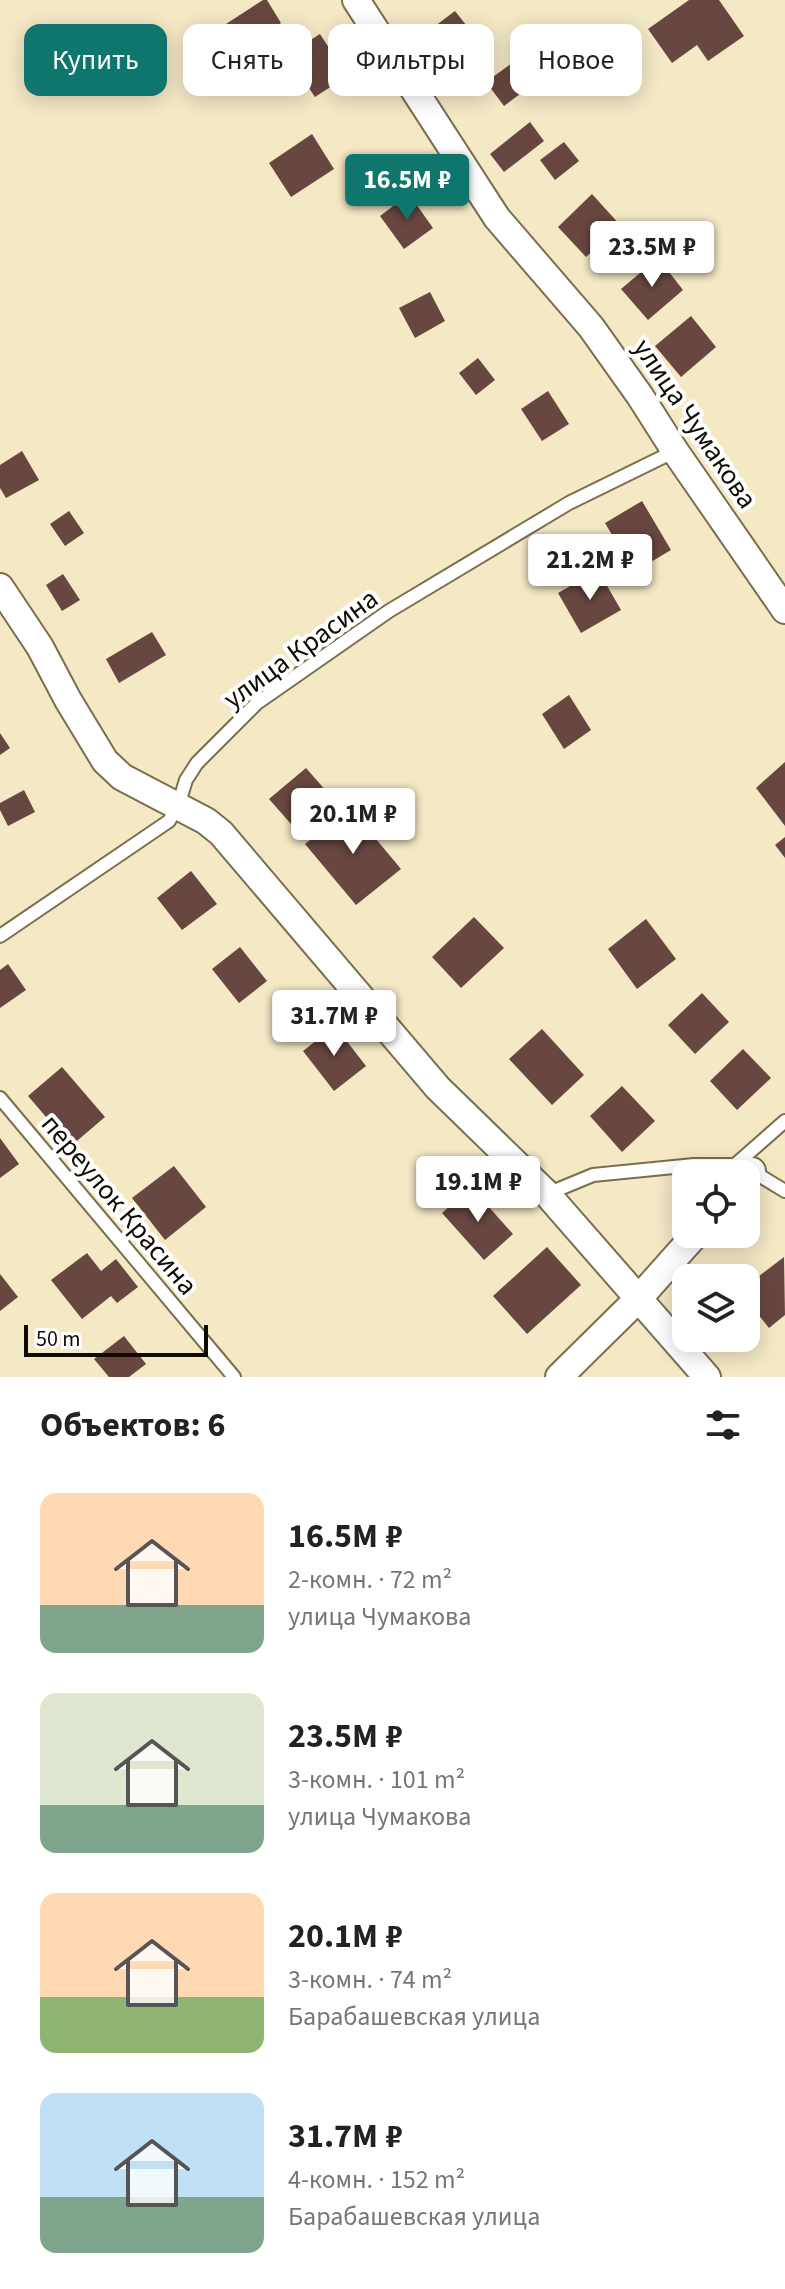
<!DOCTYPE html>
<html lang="ru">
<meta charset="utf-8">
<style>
:root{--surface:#fff;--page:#f2f2f2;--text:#222;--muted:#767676;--accent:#0f766e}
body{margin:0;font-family:"Source Sans 3",sans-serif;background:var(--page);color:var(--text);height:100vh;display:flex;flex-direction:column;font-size:30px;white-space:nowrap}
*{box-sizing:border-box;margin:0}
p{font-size:26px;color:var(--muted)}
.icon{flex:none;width:44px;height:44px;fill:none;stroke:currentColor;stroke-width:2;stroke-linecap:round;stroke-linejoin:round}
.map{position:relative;height:1377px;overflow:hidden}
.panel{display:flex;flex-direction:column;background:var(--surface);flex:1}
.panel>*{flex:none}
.guide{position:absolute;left:24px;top:24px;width:738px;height:72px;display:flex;gap:16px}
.controls{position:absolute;left:672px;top:1160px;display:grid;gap:16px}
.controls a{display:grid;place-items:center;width:88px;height:88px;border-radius:16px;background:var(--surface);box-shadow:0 4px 20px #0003;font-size:40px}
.scale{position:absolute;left:24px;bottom:20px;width:184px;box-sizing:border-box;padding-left:8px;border:4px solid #0f0b02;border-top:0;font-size:22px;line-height:28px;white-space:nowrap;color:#0f0b02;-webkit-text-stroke:6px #fff;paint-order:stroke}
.price{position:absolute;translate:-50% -68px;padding:0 18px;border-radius:8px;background:#fff;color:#222;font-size:26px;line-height:52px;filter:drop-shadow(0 2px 4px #0008)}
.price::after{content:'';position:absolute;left:50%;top:48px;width:24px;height:18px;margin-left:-12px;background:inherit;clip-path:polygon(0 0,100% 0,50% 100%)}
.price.active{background:var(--accent);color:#fff}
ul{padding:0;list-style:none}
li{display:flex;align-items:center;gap:24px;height:200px;padding:0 40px}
li span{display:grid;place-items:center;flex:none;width:224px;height:160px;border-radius:16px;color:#555}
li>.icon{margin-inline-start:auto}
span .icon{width:96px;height:96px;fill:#fffc;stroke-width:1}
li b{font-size:34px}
h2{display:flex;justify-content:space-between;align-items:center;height:96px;padding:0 40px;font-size:34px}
.chip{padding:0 28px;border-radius:16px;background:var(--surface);box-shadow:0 4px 20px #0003;font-size:28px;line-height:72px}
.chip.active{background:var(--accent);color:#fff}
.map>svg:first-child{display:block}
</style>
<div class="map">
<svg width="785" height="1377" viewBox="0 0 785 1377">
<rect width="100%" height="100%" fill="#f4e8c5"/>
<!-- building -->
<path fill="#684740" d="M263,0H267L281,23L243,48L226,24Z
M689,0H719L744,36L708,61L697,45L672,63L648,29Z
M455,11L474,35L446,56L427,32Z
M320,34L347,76L315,97L287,55Z
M519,58L536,82L504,106L486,82Z
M530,122L544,141L504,172L490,154Z
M312,134L334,169L291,197L269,163Z
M564,142L579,161L555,180L540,160Z
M409,194L433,228L404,249L380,216Z
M592,194L621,226L586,257L558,227Z
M658,258L683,290L648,320L621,289Z
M430,292L445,321L415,338L399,308Z
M691,316L716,347L681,377L655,346Z
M478,358L495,380L476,395L459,373Z
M548,391L569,424L542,441L521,409Z
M22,451L39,480L6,498L0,488V465Z
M642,501L671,550L634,572L605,523Z
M69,511L84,533L65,546L50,524Z
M598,570L621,610L581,633L558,593Z
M63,574L80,600L62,611L46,585Z
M152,632L166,655L119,683L106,659Z
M569,695L591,730L564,749L542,714Z
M0,733L10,748L0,755Z
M785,762V826L756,788Z
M306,768L328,793L291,824L269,799Z
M24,790L35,812L8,826L0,810V803Z
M350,808L401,869L356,905L305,844Z
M785,837V858L775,845Z
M191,871L217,904L182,930L157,898Z
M474,917L504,948L461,988L432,957Z
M646,919L676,959L637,989L608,949Z
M240,947L267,981L239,1003L212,969Z
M8,964L26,990L0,1008V970Z
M702,993L729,1022L695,1054L668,1025Z
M335,1026L366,1066L334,1091L303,1051Z
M542,1029L584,1075L552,1105L509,1059Z
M743,1049L771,1078L737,1110L710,1081Z
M62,1067L105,1117L71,1146L28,1096Z
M622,1086L655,1121L622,1152L590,1116Z
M0,1138L19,1164L0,1178Z
M174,1166L206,1207L165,1240L132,1198Z
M471,1187L513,1234L484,1260L442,1213Z
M547,1247L581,1285L527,1334L493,1296Z
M87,1253L101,1271L116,1259L138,1287L117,1303L111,1296L82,1319L51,1280Z
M784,1257L785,1315L769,1328L746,1299V1286Z
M0,1274L18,1297L0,1311Z
M124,1336L146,1364L129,1377H109L94,1359Z"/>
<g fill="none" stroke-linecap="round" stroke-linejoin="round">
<!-- service casing -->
<g stroke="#796f4f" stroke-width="16">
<path id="service" d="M0,936L169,821L178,806L186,780L197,763L257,703L389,611L569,503L675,451
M0,1098L234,1377
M735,1165L785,1121
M547,1194L593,1175L694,1165H735L752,1171L785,1191"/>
</g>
<!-- minor casing -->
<g stroke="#796f4f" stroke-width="30">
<path id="minor" d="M356,0L497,218L591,327L640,396L675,451L785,610
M0,587L40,647L68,700L105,761L122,777L206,821L221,833L438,1088L547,1194L707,1377
M746,1177L752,1171
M559,1377L639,1298L696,1234"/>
</g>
<!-- service -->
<use href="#service" stroke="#fff" stroke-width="12"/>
<!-- minor -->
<use href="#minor" stroke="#fff" stroke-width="26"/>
</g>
<g text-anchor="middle" stroke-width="8" stroke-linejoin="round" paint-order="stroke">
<!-- street labels -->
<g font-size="28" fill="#0f0b02" stroke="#fff">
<text transform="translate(696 423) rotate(56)" y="10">улица Чумакова</text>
<text transform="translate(300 648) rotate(-36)" y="10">улица Красина</text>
<text transform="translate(120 1204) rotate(50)" y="10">переулок Красина</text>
</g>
</g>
</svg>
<div class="controls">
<a><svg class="icon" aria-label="locate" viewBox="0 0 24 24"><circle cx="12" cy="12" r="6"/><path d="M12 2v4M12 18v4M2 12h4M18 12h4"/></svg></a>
<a><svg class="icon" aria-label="layers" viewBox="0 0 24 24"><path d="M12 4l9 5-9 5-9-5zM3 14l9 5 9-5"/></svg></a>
</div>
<div class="scale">50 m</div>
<b class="price active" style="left:407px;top:222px">16.5M ₽</b>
<b class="price" style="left:652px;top:289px">23.5M ₽</b>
<b class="price" style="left:590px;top:602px">21.2M ₽</b>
<b class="price" style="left:353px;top:856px">20.1M ₽</b>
<b class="price" style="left:334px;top:1058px">31.7M ₽</b>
<b class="price" style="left:478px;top:1224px">19.1M ₽</b>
<div class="guide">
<a class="chip active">Купить</a>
<a class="chip">Снять</a>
<a class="chip">Фильтры</a>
<a class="chip">Новое</a>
</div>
</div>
<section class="panel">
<h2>Объектов: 6<svg class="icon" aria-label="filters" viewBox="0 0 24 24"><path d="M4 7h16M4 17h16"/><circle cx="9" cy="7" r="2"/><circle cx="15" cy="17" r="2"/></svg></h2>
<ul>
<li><span style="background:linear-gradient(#ffd9b3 70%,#7fa58c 0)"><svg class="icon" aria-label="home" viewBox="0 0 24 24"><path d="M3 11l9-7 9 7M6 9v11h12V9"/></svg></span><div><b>16.5M ₽</b><p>2-комн. · 72 m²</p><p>улица Чумакова</p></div></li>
<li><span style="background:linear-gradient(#dfe7d0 70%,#7fa58c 0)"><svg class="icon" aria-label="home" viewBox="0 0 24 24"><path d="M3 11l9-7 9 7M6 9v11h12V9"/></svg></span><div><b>23.5M ₽</b><p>3-комн. · 101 m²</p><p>улица Чумакова</p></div></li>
<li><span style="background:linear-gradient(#ffd9b3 65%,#8fb573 0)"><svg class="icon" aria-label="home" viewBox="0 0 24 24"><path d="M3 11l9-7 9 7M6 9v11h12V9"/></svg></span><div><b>20.1M ₽</b><p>3-комн. · 74 m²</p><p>Барабашевская улица</p></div></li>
<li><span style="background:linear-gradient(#bfe0f5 65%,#7fa58c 0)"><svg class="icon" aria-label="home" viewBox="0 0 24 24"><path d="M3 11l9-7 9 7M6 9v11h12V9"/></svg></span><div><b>31.7M ₽</b><p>4-комн. · 152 m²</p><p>Барабашевская улица</p></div></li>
</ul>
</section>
